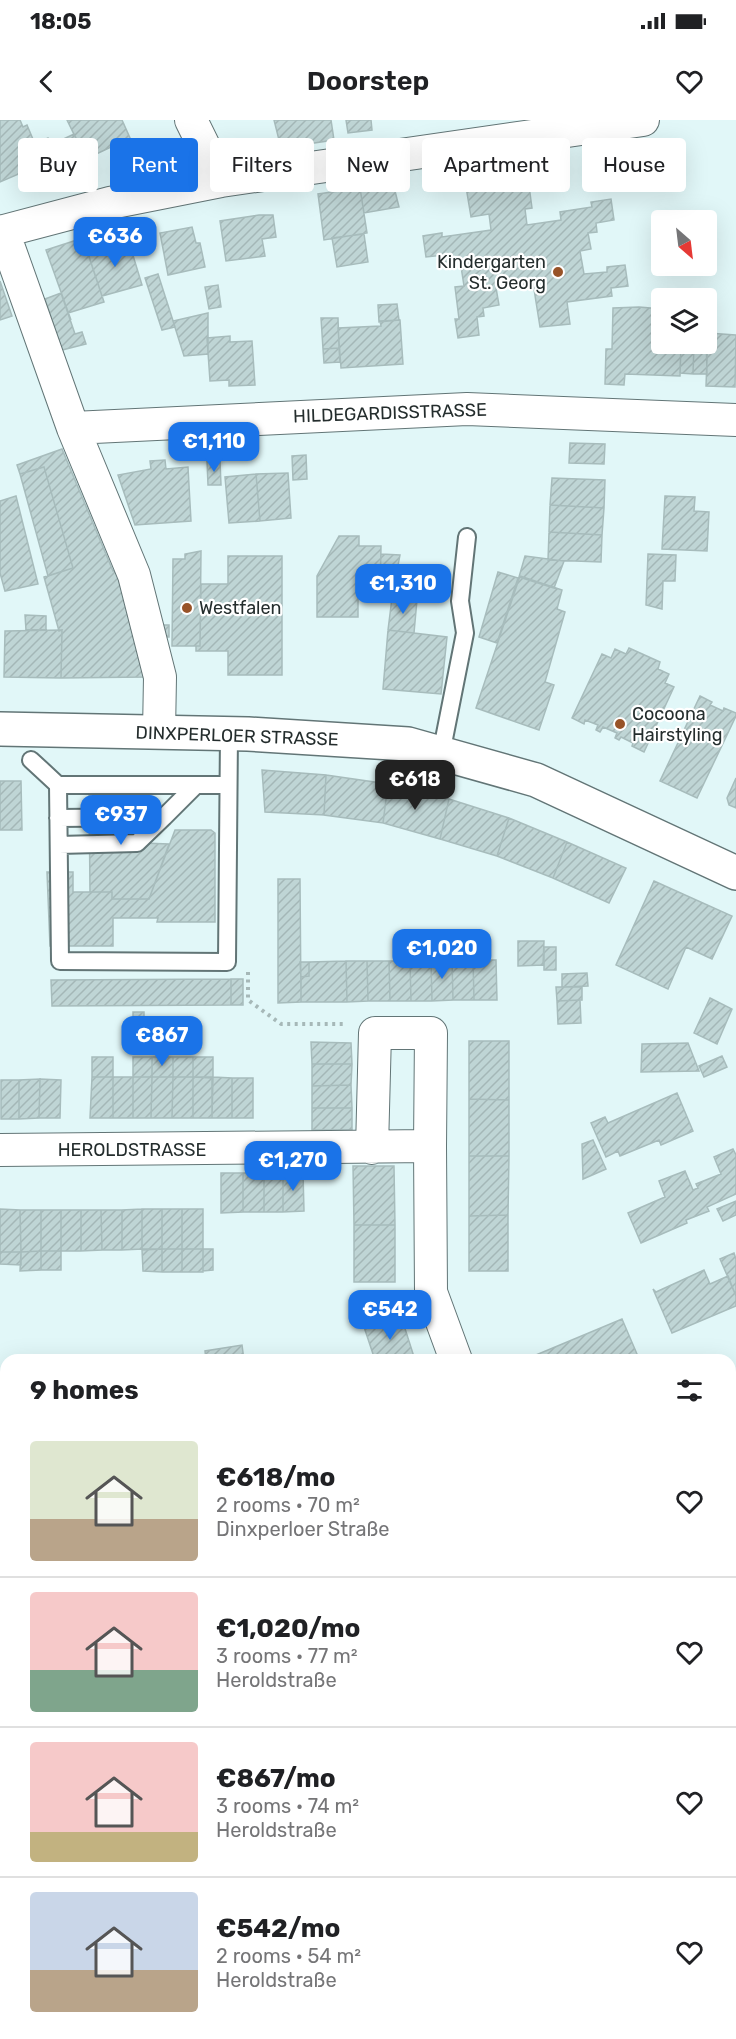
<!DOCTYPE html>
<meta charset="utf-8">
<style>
:root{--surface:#fff;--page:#f6f6f6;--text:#202124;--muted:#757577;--line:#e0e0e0;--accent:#1a73e8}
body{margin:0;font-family:Rubik,sans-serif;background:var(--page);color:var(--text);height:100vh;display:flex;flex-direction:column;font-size:22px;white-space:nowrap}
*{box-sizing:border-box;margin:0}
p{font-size:20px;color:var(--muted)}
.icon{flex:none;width:33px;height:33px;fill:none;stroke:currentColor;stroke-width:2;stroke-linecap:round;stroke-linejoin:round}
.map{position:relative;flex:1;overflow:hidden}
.side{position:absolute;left:0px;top:1234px;width:736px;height:686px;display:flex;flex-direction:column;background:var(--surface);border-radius:18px 18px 0 0;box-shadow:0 6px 24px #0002}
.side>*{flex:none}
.guide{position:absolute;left:18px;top:18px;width:700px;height:54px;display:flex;gap:12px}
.needle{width:39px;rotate:152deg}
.tools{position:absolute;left:651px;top:90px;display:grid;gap:12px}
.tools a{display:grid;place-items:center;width:66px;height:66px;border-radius:6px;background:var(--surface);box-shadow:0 6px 24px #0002;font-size:30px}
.price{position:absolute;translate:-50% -51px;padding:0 14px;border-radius:12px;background:var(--accent);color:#fff;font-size:20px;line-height:39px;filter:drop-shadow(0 2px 3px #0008)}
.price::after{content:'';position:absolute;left:50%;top:36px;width:18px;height:14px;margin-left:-9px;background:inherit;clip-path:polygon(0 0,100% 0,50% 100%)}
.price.active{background:#222;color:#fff}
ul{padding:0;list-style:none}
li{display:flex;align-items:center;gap:18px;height:150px;padding:0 30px}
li+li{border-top:2px solid var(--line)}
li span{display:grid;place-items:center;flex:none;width:168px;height:120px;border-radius:6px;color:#555}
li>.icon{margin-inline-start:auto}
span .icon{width:72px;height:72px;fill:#fffc;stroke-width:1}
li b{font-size:26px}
h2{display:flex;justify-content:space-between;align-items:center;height:72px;padding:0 30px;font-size:26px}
.tag{padding:0 21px;border-radius:6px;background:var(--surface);box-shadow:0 6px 24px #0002;font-size:21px;line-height:54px}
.tag.active{background:var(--accent);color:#fff}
.status{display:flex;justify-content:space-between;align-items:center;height:42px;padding:0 30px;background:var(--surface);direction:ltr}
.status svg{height:16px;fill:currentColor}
header{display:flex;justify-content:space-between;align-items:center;height:78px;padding:0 30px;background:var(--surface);font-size:27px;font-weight:600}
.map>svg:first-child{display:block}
</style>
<div class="status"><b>18:05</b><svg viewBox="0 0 49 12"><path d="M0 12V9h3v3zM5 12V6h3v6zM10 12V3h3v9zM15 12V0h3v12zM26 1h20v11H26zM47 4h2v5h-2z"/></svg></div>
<header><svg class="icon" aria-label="back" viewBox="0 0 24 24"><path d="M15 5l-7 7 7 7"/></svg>Doorstep<svg class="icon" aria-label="heart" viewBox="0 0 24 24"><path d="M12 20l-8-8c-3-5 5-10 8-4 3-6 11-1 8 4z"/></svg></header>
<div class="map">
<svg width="736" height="1919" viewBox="0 0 736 1919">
<defs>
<pattern id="building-hatch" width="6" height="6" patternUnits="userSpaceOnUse" patternTransform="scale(1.5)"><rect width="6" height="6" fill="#bfd5d5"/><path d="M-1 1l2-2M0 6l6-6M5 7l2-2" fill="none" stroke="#a4b7b7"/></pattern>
</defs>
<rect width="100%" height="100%" fill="#e1f7f8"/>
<!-- building -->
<path fill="url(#building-hatch)" stroke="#a7bcbc" stroke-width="1.5" d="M0,0H20L23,7L27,5L35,24L48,18L59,44L40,52L37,46L0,62Z
M67,0H122L130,18L86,39Z
M274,0H331L334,20L281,28Z
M346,0H371L372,10L348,13Z
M74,14L85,36L59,47L51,25Z
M528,58L532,88L525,89L527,105L561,100L560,92L592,87L591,82L611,79L614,100L596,103L597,112L588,113L591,129L580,131L584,154L607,152V147L625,145L628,166L611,168L612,176L567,182L570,204L540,207L533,163L496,168L499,185L483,188L484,196L477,197L479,215L458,218L455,199H459L455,167L464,166L460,140L445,142L444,135L426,137L423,116L442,113V117L491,110L489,94L471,97L466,67Z
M393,63L399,87L364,93L360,68Z
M360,68L367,113L324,120L318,74Z
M259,95H273L276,117L262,119L265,136L226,141L220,101Z
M192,107L196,123H200L205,147L168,155L160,113Z
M364,114L368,142L337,147L332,118Z
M83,118L104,182L68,193L71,200L46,130Z
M128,119L142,165L102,176L87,131Z
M158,154L175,207L162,210L145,158Z
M0,161L12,196L0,200Z
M218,165L221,187L209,189L205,167Z
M61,173L75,214L82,212L86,224L62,230L45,179Z
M397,184L399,200L379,202L378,185Z
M639,187L662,189V224H681L680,256L625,254L624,265L605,264L606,229H612L613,188Z
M208,193V234L184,236L173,201Z
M321,198H338L339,228L323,229Z
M400,200L403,244L341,248L338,208L381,206L380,201Z
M706,213L707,254H693L694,224H706Z
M708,213L736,215L735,267L706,266Z
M230,216V222L252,221L255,265L229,266V260L210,261L207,218Z
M681,224H694L693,254L680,253Z
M339,228L340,242L324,243L323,229Z
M570,323L605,324L604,344L569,343Z
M62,329L113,451L124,447L145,557L61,558L62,510L59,511L44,457L73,448L44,347L20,354L17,345Z
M306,335L307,359L293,360L292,336Z
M165,340L166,349L188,347L191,401L135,405L118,355L151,349L150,341Z
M207,341H220L221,365H208Z
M44,347L73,448L48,456L20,354Z
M288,353L291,398L260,401L256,354Z
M256,354L260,401L229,403L225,357Z
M552,358L605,360L604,388L550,385Z
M16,376L38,464L5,471L0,453V381Z
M665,376L695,377L694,391L709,392L707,431L662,429Z
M550,385L604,388L602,415L549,412Z
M549,412L602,415L601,442L548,440Z
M339,416H359V426H381L380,478L358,477V497H317V456Z
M201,431L200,526H172L173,439H185V434Z
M381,434L400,435L396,456L380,455Z
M648,434L676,435L675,461H663L662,489L646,485Z
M228,436H282V555H228V531H196V526H200L201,464H228Z
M525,436L564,441L554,468L519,457Z
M498,452L518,458L497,523L479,517Z
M380,455L396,456L392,478H380Z
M520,456L562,470L557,489L565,492L545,562L554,565L539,610L476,588Z
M392,478L417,480L414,513L388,510Z
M25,495L46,496V510H26Z
M159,505H169V517H159Z
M62,510L61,558L4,557L5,511Z
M388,510L447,517L441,574L383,569Z
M629,528L660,542L658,549L669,554L665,563L674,567L644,632L632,626L633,623L621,617L619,620L615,618L617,613L603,607L600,612L596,610L598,605L585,600L584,604L572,598L602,534L611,538L615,529L626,534Z
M700,576L712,582L710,585L723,591L724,588L736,593V596L697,678L660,661Z
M262,650L326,655L324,695L265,692Z
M326,655L388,664L383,703L324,695Z
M736,658V688L729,685L727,678Z
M0,661H21L22,710H0Z
M388,664L449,679L440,719L383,703Z
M89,670H141L142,723L169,724L149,779H112V772H90Z
M449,679L509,698L497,736L440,719Z
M509,698L567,722L553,758L497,736Z
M175,710H211L215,713V802H157L158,798H113V826H50L47,752H73V772H112V779H149Z
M567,722L626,748L609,783L553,758Z
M278,759H300L301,882L278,883Z
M654,761L732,796L712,839L686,827L668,869L616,845Z
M452,816L453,820H472L473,817L474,840H452Z
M518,821H544L543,845L518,846Z
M544,827H556V850H544Z
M452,840L453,880L432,881L431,841Z
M452,840H473L474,880H453Z
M473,840H496L497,880H474Z
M346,841H367L368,881L347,882Z
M346,841L347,882H301V857L309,856V842Z
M367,841H389L390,881H368Z
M389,841H410L411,881H390Z
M410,841H431L432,881H411Z
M300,842H309V856L301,857Z
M587,853L588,866L562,867V854Z
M231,859V885L52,886L51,860Z
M231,859H243V885H231Z
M556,867H582V880L557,881Z
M710,878L732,889L717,924L694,913Z
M580,880L581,903L558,904L557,881Z
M133,892H144V903H133Z
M469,921H509V980L469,979Z
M311,922L351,923L352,944H312Z
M688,923L699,951L641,952L642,924Z
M722,936L727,947L704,957L699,946Z
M92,937H113V957H92Z
M133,937H152V957H133Z
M152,937H173V957H152Z
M173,937H193V957H173Z
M193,937H213V957H193Z
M312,944H352L351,965L312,966Z
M92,957H113V998H90Z
M113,957H133V998H113Z
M133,957H152L151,998H133Z
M152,957H173L172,998H151Z
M173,957H193V998H172Z
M193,957L212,958V998H193Z
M213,957L232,958V998H212Z
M232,958H253V998H232Z
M40,959L61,960L60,998H39Z
M40,959L39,998L19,999V960Z
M1,960H19V999H1Z
M351,965L352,988H312V966Z
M677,973L693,1011L661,1025L659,1020L620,1036L618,1031L606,1037L591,1003L605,997L608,1003Z
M469,979L509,980V1036H469Z
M312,988H352V1010H312Z
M593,1020L606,1049L583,1059L582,1024Z
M733,1029L736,1035V1074L707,1087L709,1091L686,1100L687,1103L641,1123L628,1093L665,1077L659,1061L685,1051L693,1070L698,1068L696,1064L721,1054L714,1037Z
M469,1036H509L508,1095L469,1096Z
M353,1046H394L395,1105H354Z
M283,1052L303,1053L304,1091L283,1092Z
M283,1052V1092H264V1053Z
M221,1053H243V1092L221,1093Z
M243,1053H264V1092H243Z
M736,1081V1095L723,1101L717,1089Z
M0,1089L20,1090L21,1132H0Z
M142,1089V1129L122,1130V1090Z
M142,1089H162V1129H142Z
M162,1089H182V1129H162Z
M182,1089H203V1129H182Z
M20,1090H41V1131L21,1132Z
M41,1090H61V1131H41Z
M61,1090H81V1131H61Z
M81,1090H101L102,1130L81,1131Z
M101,1090H122V1130H102Z
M508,1095V1151H469V1096Z
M354,1105H395V1162H354Z
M162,1129V1152L143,1151L142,1130Z
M162,1129H182V1152H162Z
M182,1129H203V1152H182Z
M203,1129H213V1150L203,1151Z
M41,1131H61V1150H41Z
M41,1131V1150L20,1151L21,1132Z
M0,1132H21V1145L0,1144Z
M734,1133L736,1139V1176L720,1139Z
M704,1150L710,1164L728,1156L736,1176V1186L672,1213L653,1169L656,1172Z
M401,1196L415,1240H375L364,1207Z
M622,1199L637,1234L621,1240H524Z
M242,1225L244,1240H206L205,1231Z
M736,1338V1377L730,1380V1340Z
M736,1377V1398L730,1401V1380Z
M736,1398V1415L730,1403Z
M730,1403L736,1415V1419L730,1422Z
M736,1419V1482L730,1484V1422Z
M736,1664V1709L730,1711V1665Z
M6,1806V1819L0,1820V1808Z
M43,1914H71L72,1919H44Z
M328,1914H372L373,1919H329Z
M372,1914H414L415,1919H373Z
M442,1914H483L485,1919H444Z
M594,1914H608L610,1919H595Z
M665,1914H702L704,1919H669Z"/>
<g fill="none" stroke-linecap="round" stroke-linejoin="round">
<!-- service casing -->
<g stroke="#627576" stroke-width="20">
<path id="service" d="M441,634L465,513L460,481L467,417
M31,640L58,665L60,841L227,842L229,614
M58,665H228
M58,698L164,697L196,665
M59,725L137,723L164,697"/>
</g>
<!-- minor casing -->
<g stroke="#627576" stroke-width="34">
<path id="minor" d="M191,0L221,61
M3,111L73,308L467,289L736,300
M0,112L110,83L221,61L643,0
M73,308L134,455L160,557L159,612
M372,1028L375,913H431L430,1026
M0,1030L430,1026L431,1172L456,1240
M730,1773H736
M730,1890L736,1919
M173,1914L175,1919"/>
</g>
<!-- tertiary casing -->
<g stroke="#627576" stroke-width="36">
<path id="tertiary" d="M730,1278L736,1276
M0,1460L6,1459"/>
</g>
<!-- secondary casing -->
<g stroke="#627576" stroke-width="36">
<path id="secondary" d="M0,609L248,614L408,624L536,660L736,753"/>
</g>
<!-- path -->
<path stroke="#a6b8b8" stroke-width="4" stroke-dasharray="3 4.5" stroke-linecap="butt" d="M248,852V880L281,904H346"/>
<!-- service -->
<use href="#service" stroke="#fff" stroke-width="16"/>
<!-- minor -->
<use href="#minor" stroke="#fff" stroke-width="32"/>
<!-- tertiary -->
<use href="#tertiary" stroke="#fff" stroke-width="33"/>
<!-- secondary -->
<use href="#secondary" stroke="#fff" stroke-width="33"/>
</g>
<!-- markers -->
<g fill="#985328" stroke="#fff" stroke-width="2">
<circle cx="558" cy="152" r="6"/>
<circle cx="187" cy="488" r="6"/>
<circle cx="620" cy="604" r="6"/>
</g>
<g text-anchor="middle" stroke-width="4.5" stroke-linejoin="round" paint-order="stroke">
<!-- poi labels -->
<g font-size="18" fill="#242d2d" stroke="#fff" text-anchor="start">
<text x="546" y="148" text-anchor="end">Kindergarten<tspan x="546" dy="21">St. Georg</tspan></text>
<text x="199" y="494">Westfalen</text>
<text x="632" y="600">Cocoona<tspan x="632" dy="21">Hairstyling</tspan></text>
</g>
<!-- street labels -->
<g font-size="18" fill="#242d2d" stroke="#fff">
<text transform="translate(390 293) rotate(-2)" y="6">HILDEGARDISSTRASSE</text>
<text transform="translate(237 616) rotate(2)" y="6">DINXPERLOER STRASSE</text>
<text x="132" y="1036">HEROLDSTRASSE</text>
</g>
</g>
</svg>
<div class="tools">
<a><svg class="needle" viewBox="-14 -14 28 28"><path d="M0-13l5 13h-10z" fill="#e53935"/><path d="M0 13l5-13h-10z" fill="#757577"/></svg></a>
<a><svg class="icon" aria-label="layers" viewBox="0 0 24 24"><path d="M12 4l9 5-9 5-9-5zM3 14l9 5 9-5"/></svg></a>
</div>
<b class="price" style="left:115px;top:148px">€636</b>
<b class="price" style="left:214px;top:353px">€1,110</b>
<b class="price" style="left:403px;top:495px">€1,310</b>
<b class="price active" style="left:415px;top:691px">€618</b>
<b class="price" style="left:121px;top:726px">€937</b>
<b class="price" style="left:442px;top:860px">€1,020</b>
<b class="price" style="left:162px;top:947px">€867</b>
<b class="price" style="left:293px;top:1072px">€1,270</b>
<b class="price" style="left:390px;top:1221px">€542</b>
<div class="guide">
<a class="tag">Buy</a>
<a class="tag active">Rent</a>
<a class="tag">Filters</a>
<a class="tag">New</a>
<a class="tag">Apartment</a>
<a class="tag">House</a>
</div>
<section class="side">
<h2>9 homes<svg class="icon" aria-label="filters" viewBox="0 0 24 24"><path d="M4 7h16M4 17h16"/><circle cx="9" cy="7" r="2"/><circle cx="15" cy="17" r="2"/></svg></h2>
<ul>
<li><span style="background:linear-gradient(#dfe7d0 65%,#b9a48a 0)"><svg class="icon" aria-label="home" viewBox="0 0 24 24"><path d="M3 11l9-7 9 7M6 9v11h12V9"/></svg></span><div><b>€618/mo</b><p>2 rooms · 70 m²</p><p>Dinxperloer Straße</p></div><svg class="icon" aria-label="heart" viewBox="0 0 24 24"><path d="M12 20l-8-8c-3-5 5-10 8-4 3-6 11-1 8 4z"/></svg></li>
<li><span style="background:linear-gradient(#f6c9c9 65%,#7fa58c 0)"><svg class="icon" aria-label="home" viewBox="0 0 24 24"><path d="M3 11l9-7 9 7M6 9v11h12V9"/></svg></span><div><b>€1,020/mo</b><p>3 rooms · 77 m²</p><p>Heroldstraße</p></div><svg class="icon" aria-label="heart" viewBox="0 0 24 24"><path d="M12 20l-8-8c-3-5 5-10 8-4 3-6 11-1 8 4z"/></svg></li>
<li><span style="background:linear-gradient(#f6c9c9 75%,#c2b280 0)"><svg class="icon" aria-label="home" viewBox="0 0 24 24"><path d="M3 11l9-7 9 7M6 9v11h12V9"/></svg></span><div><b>€867/mo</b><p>3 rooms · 74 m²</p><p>Heroldstraße</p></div><svg class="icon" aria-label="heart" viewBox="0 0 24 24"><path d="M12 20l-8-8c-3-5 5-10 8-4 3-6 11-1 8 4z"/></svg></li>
<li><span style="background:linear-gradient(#c9d6e8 65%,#b9a48a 0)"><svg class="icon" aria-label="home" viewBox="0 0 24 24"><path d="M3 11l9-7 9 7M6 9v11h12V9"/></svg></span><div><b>€542/mo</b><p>2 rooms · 54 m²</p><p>Heroldstraße</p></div><svg class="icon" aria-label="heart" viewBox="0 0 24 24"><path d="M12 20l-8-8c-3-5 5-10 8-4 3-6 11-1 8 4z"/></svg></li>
</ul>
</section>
</div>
